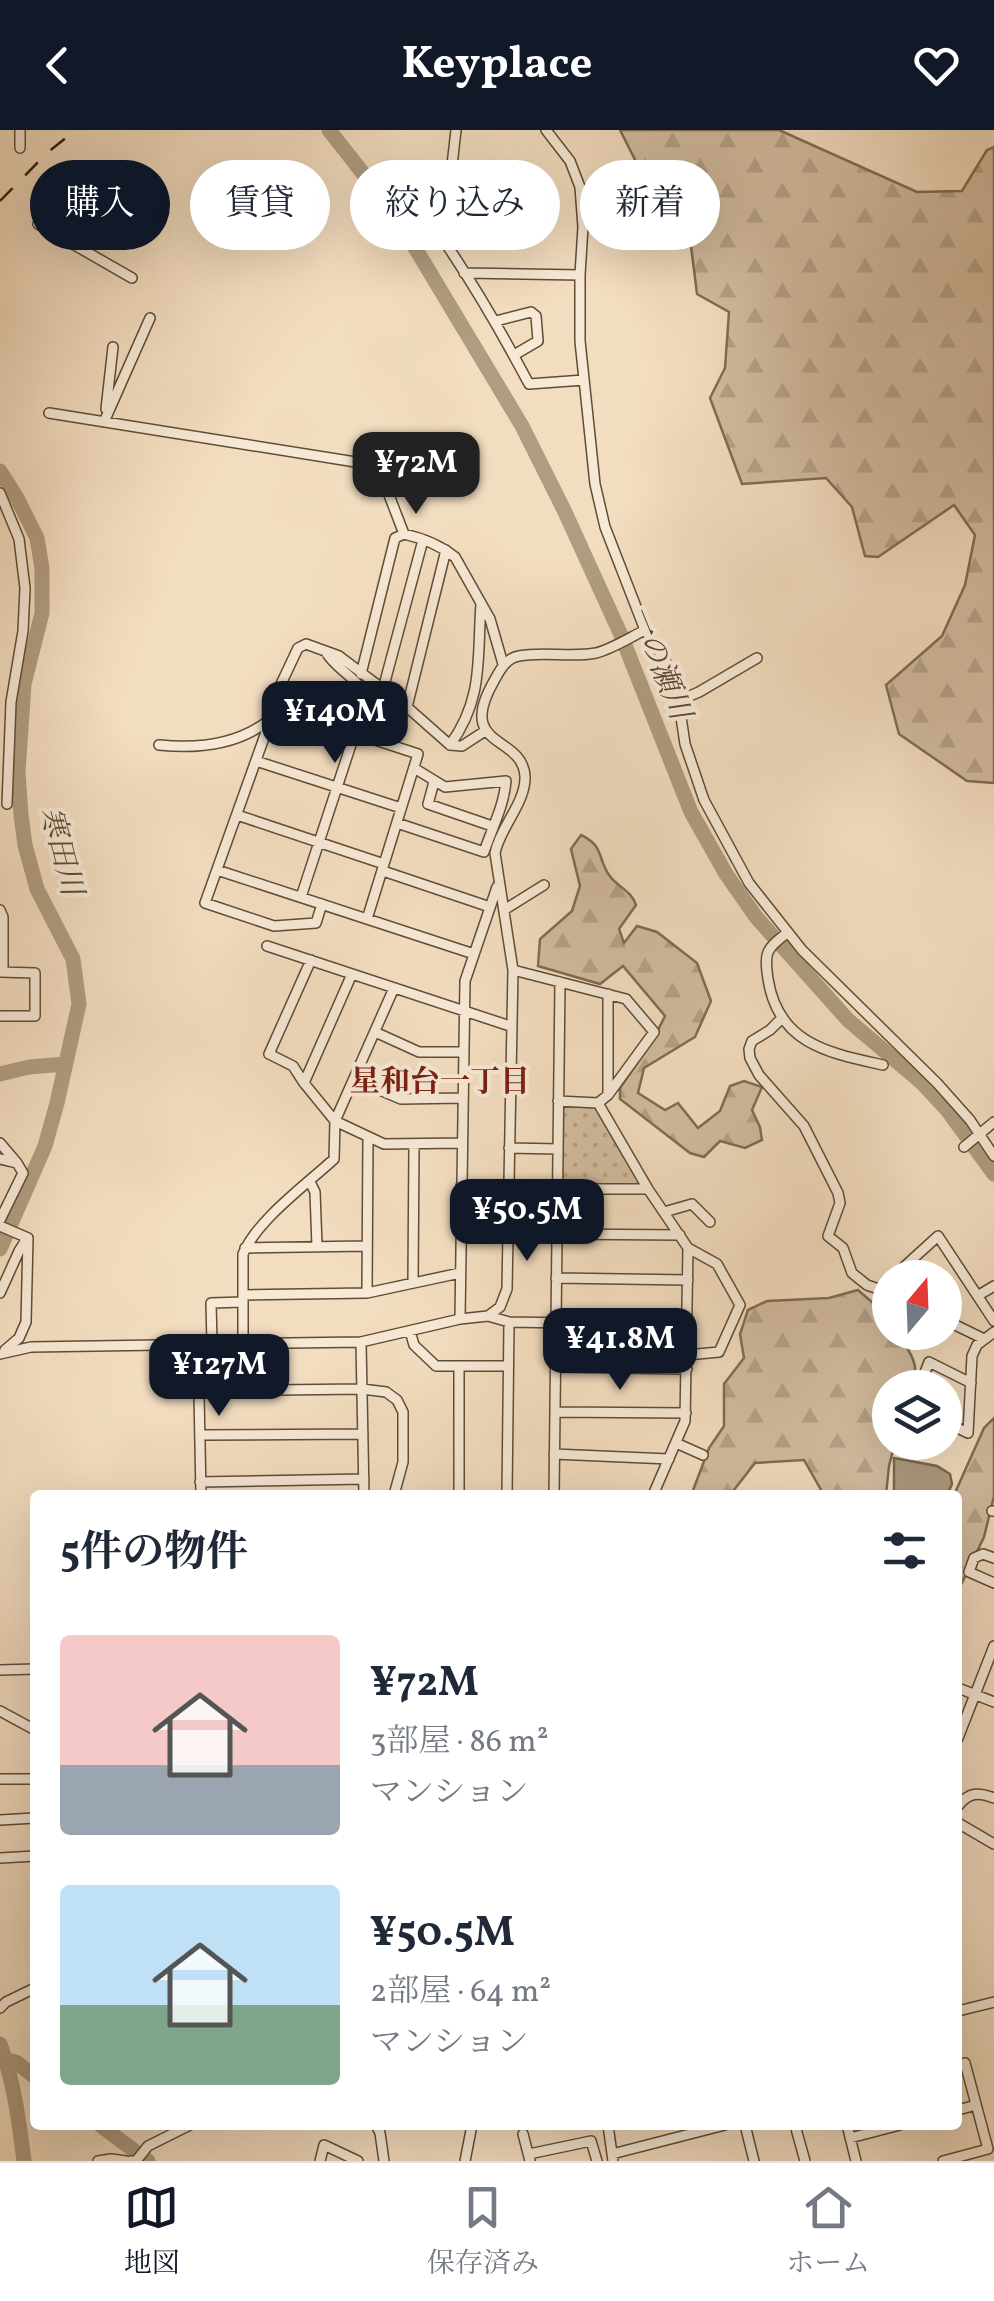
<!DOCTYPE html>
<html lang="ja">
<meta charset="utf-8">
<style>
:root{--surface:#fff;--page:#f6f6f7;--text:#1f2937;--muted:#747a83;--line:#e0e1e3;--accent:#111827}
body{margin:0;font-family:Vollkorn,"Noto Serif JP",serif;background:var(--page);color:var(--text);height:100vh;display:flex;flex-direction:column;font-size:38px;white-space:nowrap}
*{box-sizing:border-box;margin:0}
p{font-size:32px;color:var(--muted)}
.icon{flex:none;width:55px;height:55px;fill:none;stroke:currentColor;stroke-width:2;stroke-linecap:round;stroke-linejoin:round}
.map{position:relative;flex:1;overflow:hidden}
.details{position:absolute;left:30px;top:1360px;width:932px;height:640px;display:flex;flex-direction:column;background:var(--surface);border-radius:10px;box-shadow:0 10px 40px #0002}
.details>*{flex:none}
.top-card{position:absolute;left:30px;top:30px;width:935px;height:90px;display:flex;gap:20px}
.needle{width:65px;rotate:19deg}
.fabs{position:absolute;left:872px;top:1130px;display:grid;gap:20px}
.fabs a{display:grid;place-items:center;width:90px;height:90px;border-radius:50%;background:var(--surface);box-shadow:0 10px 40px #0002;font-size:50px}
.price{position:absolute;translate:-50% -85px;padding:0 22px;border-radius:20px;background:var(--accent);color:#fff;font-size:32px;line-height:65px;filter:drop-shadow(0 2px 5px #0008)}
.price::after{content:'';position:absolute;left:50%;top:60px;width:30px;height:22px;margin-left:-15px;background:inherit;clip-path:polygon(0 0,100% 0,50% 100%)}
.price.active{background:#222;color:#fff}
ul{padding:0;list-style:none}
li{display:flex;align-items:center;gap:30px;height:250px;padding:0 30px}
li span{display:grid;place-items:center;flex:none;width:280px;height:200px;border-radius:10px;color:#555}
li>.icon{margin-inline-start:auto}
span .icon{width:120px;height:120px;fill:#fffc;stroke-width:1}
li b{font-size:42px}
h2{display:flex;justify-content:space-between;align-items:center;height:120px;padding:0 30px;font-size:42px}
.chip{padding:0 35px;border-radius:45px;background:var(--surface);box-shadow:0 10px 40px #0002;font-size:35px;line-height:90px}
.chip.active{background:var(--accent);color:#fff}
header{display:flex;justify-content:space-between;align-items:center;height:130px;padding:0 30px;background:var(--accent);color:#fff;font-size:45px;font-weight:700}
.menu{display:flex;justify-content:space-around;align-items:center;height:140px;border-top:2px solid var(--line);background:var(--surface);font-size:28px;color:var(--muted)}
.menu a{display:grid;justify-items:center;gap:5px}
.menu .active{color:var(--accent)}
.map>svg:first-child{display:block}
</style>
<header><svg class="icon" aria-label="back" viewBox="0 0 24 24"><path d="M15 5l-7 7 7 7"/></svg>Keyplace<svg class="icon" aria-label="heart" viewBox="0 0 24 24"><path d="M12 20l-8-8c-3-5 5-10 8-4 3-6 11-1 8 4z"/></svg></header>
<div class="map">
<svg width="994" height="2031" viewBox="0 0 994 2031">
<defs>
<pattern id="grass-dots" width="8" height="8" patternUnits="userSpaceOnUse" patternTransform="scale(2.5)"><rect width="8" height="8" fill="#d2bca0"/><path d="M2 2h.1M6 6h.1" fill="none" stroke="#b5a188" stroke-width="1.8" stroke-linecap="round"/></pattern>
<pattern id="forest-firs" width="22" height="20" patternUnits="userSpaceOnUse" patternTransform="scale(2.5)"><rect width="22" height="20" fill="#d2bca0"/><path d="M5 1l3.5 6h-7zM16 11l3.5 6h-7z" fill="#b5a188"/></pattern>
</defs>
<rect width="100%" height="100%" fill="#f3ddc0"/>
<filter id="stains"><feTurbulence type="fractalNoise" baseFrequency=".002" numOctaves="4"/><feColorMatrix values="0 0 0 0 .2 0 0 0 0 .09 0 0 0 0 .02 0 0 0 .5 -.17"/></filter>
<radialGradient id="worn" r=".72"><stop offset=".6" stop-color="#630" stop-opacity="0"/><stop offset="1" stop-color="#630" stop-opacity=".3"/></radialGradient>
<!-- grass -->
<path fill="url(#grass-dots)" stroke="#806c52" stroke-width="2.5" d="M565,976L594,977L597,979L640,1053L639,1056L564,1055L561,1052L562,979Z"/>
<!-- forest -->
<path fill="url(#forest-firs)" stroke="#806c52" stroke-width="2.5" d="M620,0H779L917,62L962,61L987,20L994,17V653L967,651L899,604L886,555L942,506L965,455L975,405L954,375L878,427L865,426L852,377L826,348L742,354L710,268L725,238L729,182L697,164L688,92L667,93Z
M581,705C604,716 597,727 609,745C617,757 631,760 636,775L619,799L624,813L637,796L657,802L697,833L711,871L695,907L644,938L638,963L665,980L678,973L698,998L720,981L730,956L744,951L762,957L752,980L760,997L762,1010L745,1018L720,1011L704,1027L690,1023L620,969V958L653,910L665,886L623,836L600,854L538,836L540,809L572,781L580,756L571,719Z
M858,1160C871,1172 890,1184 890,1202L897,1203C909,1220 921,1235 913,1257L890,1258V1312L895,1313L889,1336L886,1365H824L804,1330L755,1333L730,1365H690L692,1363L709,1318L724,1296V1254L744,1228L740,1204L748,1180L767,1171L829,1168Z
M994,1288V1366L984,1407L958,1461V1365H954L984,1298Z"/>
<!-- water -->
<path fill="#b09c80" stroke="#7c694f" stroke-width="2.5" d="M894,1328L937,1336L950,1344L952,1354L947,1365H894Z"/>
<g fill="none" stroke-linecap="round" stroke-linejoin="round">
<!-- river -->
<path stroke="#b09c80" stroke-width="15" d="M329,0L373,56L408,106L522,296L564,380L621,505L691,682L726,744L756,787L848,890L921,952L948,981L994,1044
M0,341L17,368L37,408L42,438V483L24,554L18,642L21,685L25,715L37,759L73,829L79,874L57,973L45,1016L0,1119
M0,944L29,937L65,934
M0,1914C14,1951 19,1992 24,2031
M7,1930L16,1932L35,1947
M100,1995L148,2031"/>
<!-- minor casing -->
<g stroke="#5f4d34" stroke-width="12">
<path id="minor" d="M20,0V18
M450,53L456,0
M38,94L132,148
M435,96L507,100L511,60L409,50L407,60C454,120 493,186 529,254L584,250
M464,143L580,145
M496,191L531,182L536,186L538,211L514,225
M106,279L113,217
M49,283L368,334L379,339L404,404
M104,292L150,188
M0,363L19,409L25,458L23,501L11,572L7,674
M645,500L669,537L676,553L685,614L704,670L749,753L802,820L937,953L970,990L994,1026
M361,544L395,408L404,404C422,408 440,415 455,427L490,489L503,534
M383,559L423,410
M680,570L699,562L757,528
M275,577L418,624L367,789
M407,577L446,420
M159,615C197,619 237,615 268,591
M450,615C484,568 477,528 481,474
M256,631L401,678
M434,652L428,674L492,696
M237,685L384,734
M397,693L484,722C492,698 504,676 506,651L445,657L414,638
M217,740L474,824
M386,742L490,777
M301,767L366,569C361,549 336,540 326,522
M322,774L316,793L274,796L205,773L275,577L281,554L298,518L306,514L339,526L407,577L450,615L462,616L485,601
M0,780L3,787V842
M504,780L544,755
M787,803C766,819 764,822 768,849C778,914 829,923 883,935
M267,816L510,896
M513,840L626,869L654,902L608,965L598,973L558,971
M0,842L35,843V886H0
M394,858L335,991L384,1014L462,1013
M782,888L770,900L752,911L749,919L750,928L759,945L804,996L838,1063L840,1073L828,1106L843,1118L852,1143L867,1155L890,1163
M375,902L419,922H463
M354,949L401,969L462,968
M304,953L352,844
M608,965V864
M598,973L648,1059L688,1118L717,1134L740,1175L719,1222L687,1225
M0,1013L17,1033
M964,1017L994,992
M509,1018L558,1019
M0,1029L17,1033L23,1043L0,1090
M310,1052L315,1062L317,1116
M461,1056L509,1058
M557,1059H648
M664,1082L692,1074L710,1092
M0,1096L28,1108L26,1192L19,1208L5,1220
M557,1104L680,1105
M245,1118L367,1116
M556,1148L688,1150
M912,1148L905,1136L938,1106L994,1191
M413,1153L414,1014
M0,1163L19,1121L26,1110
M367,1163L368,1007
M243,1165L367,1163L460,1143
M979,1165L994,1156
M488,1186L509,1192L687,1195
M460,1189L465,851L497,757
M945,1190L984,1209
M410,1201L414,1215L436,1236H508
M361,1212L364,1365
M212,1213L211,1173L243,1172
M243,1213V1124C257,1090 307,1054 334,1029L335,991L304,953L293,936L269,924L311,830
M198,1214L201,1365
M0,1224L31,1217L361,1212L460,1189L488,1186L500,1177L507,1159L513,840L495,723C500,697 526,673 525,646C522,604 455,619 494,551C500,540 506,528 519,526C544,521 571,528 596,523C612,519 629,508 645,500L605,397L595,354L580,211V145L583,97L580,57L570,31L546,0
M555,1237L687,1239
M919,1258L929,1232L971,1253
M199,1261L362,1259L386,1262L397,1270L403,1282V1332L394,1365
M555,1282L686,1283
M945,1292L968,1303L972,1226L977,1215L994,1202
M200,1305L363,1304
M676,1313L703,1325
M554,1324L669,1329
M200,1352L364,1349
M459,1365V1236
M507,1365L509,1192
M554,1365L560,852
M653,1365L685,1291L688,1118
M992,1381H994
M994,1428L983,1424L974,1428L969,1442L994,1453
M0,1540L35,1539
M958,1558L994,1572
M0,1581L35,1600
M958,1608L994,1516
M0,1649H35
M958,1676C969,1662 978,1662 994,1668
M0,1690L35,1688
M958,1693L994,1714
M0,1728L35,1726
M0,1878L6,1872L35,1858
M958,1881L994,1872
M958,1980L976,1975
M376,1995L380,2003L384,2031
M608,1995L613,2031
M745,1995L754,2031
M795,1995L805,2031
M847,1995L856,2031
M523,2004L530,2031
M850,2008L900,1995
M529,2024L591,2011L597,2031
M612,2024L725,1995
M98,2031L111,2029L126,2031
M131,2031H136L148,2016L190,1995
M320,2031L324,2015L358,2031
M465,2031L472,1995
M943,2031L988,2019L965,1933L958,1935"/>
</g>
<!-- minor -->
<use href="#minor" stroke="#f7e9d6" stroke-width="9"/>
<!-- rail -->
<path stroke="#2e1d05" stroke-width="2.5" stroke-dasharray="18 18" stroke-linecap="butt" d="M0,71L48,22L76,0"/>
</g>
<g text-anchor="middle" stroke-width="8" stroke-linejoin="round" paint-order="stroke">
<!-- water labels -->
<g font-size="30" font-style="italic" fill="#5c4930" stroke="#f7e9d6">
<text transform="translate(660 532) rotate(68)" y="10">一の瀬川</text>
<text transform="translate(62 721) rotate(75)" y="10">寒田川</text>
</g>
<!-- neighbourhood labels -->
<g font-size="30" font-weight="bold" fill="#7a1f14" stroke="#f7e9d6">
<text x="440" y="961">星和台一丁目</text>
</g>
</g>
<rect width="100%" height="100%" filter="url(#stains)"/>
<rect width="100%" height="100%" fill="url(#worn)"/>
</svg>
<div class="fabs">
<a><svg class="needle" viewBox="-14 -14 28 28"><path d="M0-13l5 13h-10z" fill="#e53935"/><path d="M0 13l5-13h-10z" fill="#747a83"/></svg></a>
<a><svg class="icon" aria-label="layers" viewBox="0 0 24 24"><path d="M12 4l9 5-9 5-9-5zM3 14l9 5 9-5"/></svg></a>
</div>
<b class="price active" style="left:416px;top:387px">¥72M</b>
<b class="price" style="left:335px;top:636px">¥140M</b>
<b class="price" style="left:527px;top:1134px">¥50.5M</b>
<b class="price" style="left:620px;top:1263px">¥41.8M</b>
<b class="price" style="left:219px;top:1289px">¥127M</b>
<div class="top-card">
<a class="chip active">購入</a>
<a class="chip">賃貸</a>
<a class="chip">絞り込み</a>
<a class="chip">新着</a>
</div>
<section class="details">
<h2>5件の物件<svg class="icon" aria-label="filters" viewBox="0 0 24 24"><path d="M4 7h16M4 17h16"/><circle cx="9" cy="7" r="2"/><circle cx="15" cy="17" r="2"/></svg></h2>
<ul>
<li><span style="background:linear-gradient(#f6c9c9 65%,#9aa5b1 0)"><svg class="icon" aria-label="home" viewBox="0 0 24 24"><path d="M3 11l9-7 9 7M6 9v11h12V9"/></svg></span><div><b>¥72M</b><p>3部屋 · 86 m²</p><p>マンション</p></div></li>
<li><span style="background:linear-gradient(#bfe0f5 60%,#7fa58c 0)"><svg class="icon" aria-label="home" viewBox="0 0 24 24"><path d="M3 11l9-7 9 7M6 9v11h12V9"/></svg></span><div><b>¥50.5M</b><p>2部屋 · 64 m²</p><p>マンション</p></div></li>
</ul>
</section>
</div>
<nav class="menu">
<a class="active"><svg class="icon" aria-label="map" viewBox="0 0 24 24"><path d="M3 6l6-2 6 2 6-2v14l-6 2-6-2-6 2zM9 4v14M15 6v14"/></svg>地図</a>
<a><svg class="icon" aria-label="saved" viewBox="0 0 24 24"><path d="M7 4h10v16l-5-4-5 4z"/></svg>保存済み</a>
<a><svg class="icon" aria-label="home" viewBox="0 0 24 24"><path d="M3 11l9-7 9 7M6 9v11h12V9"/></svg>ホーム</a>
</nav>
